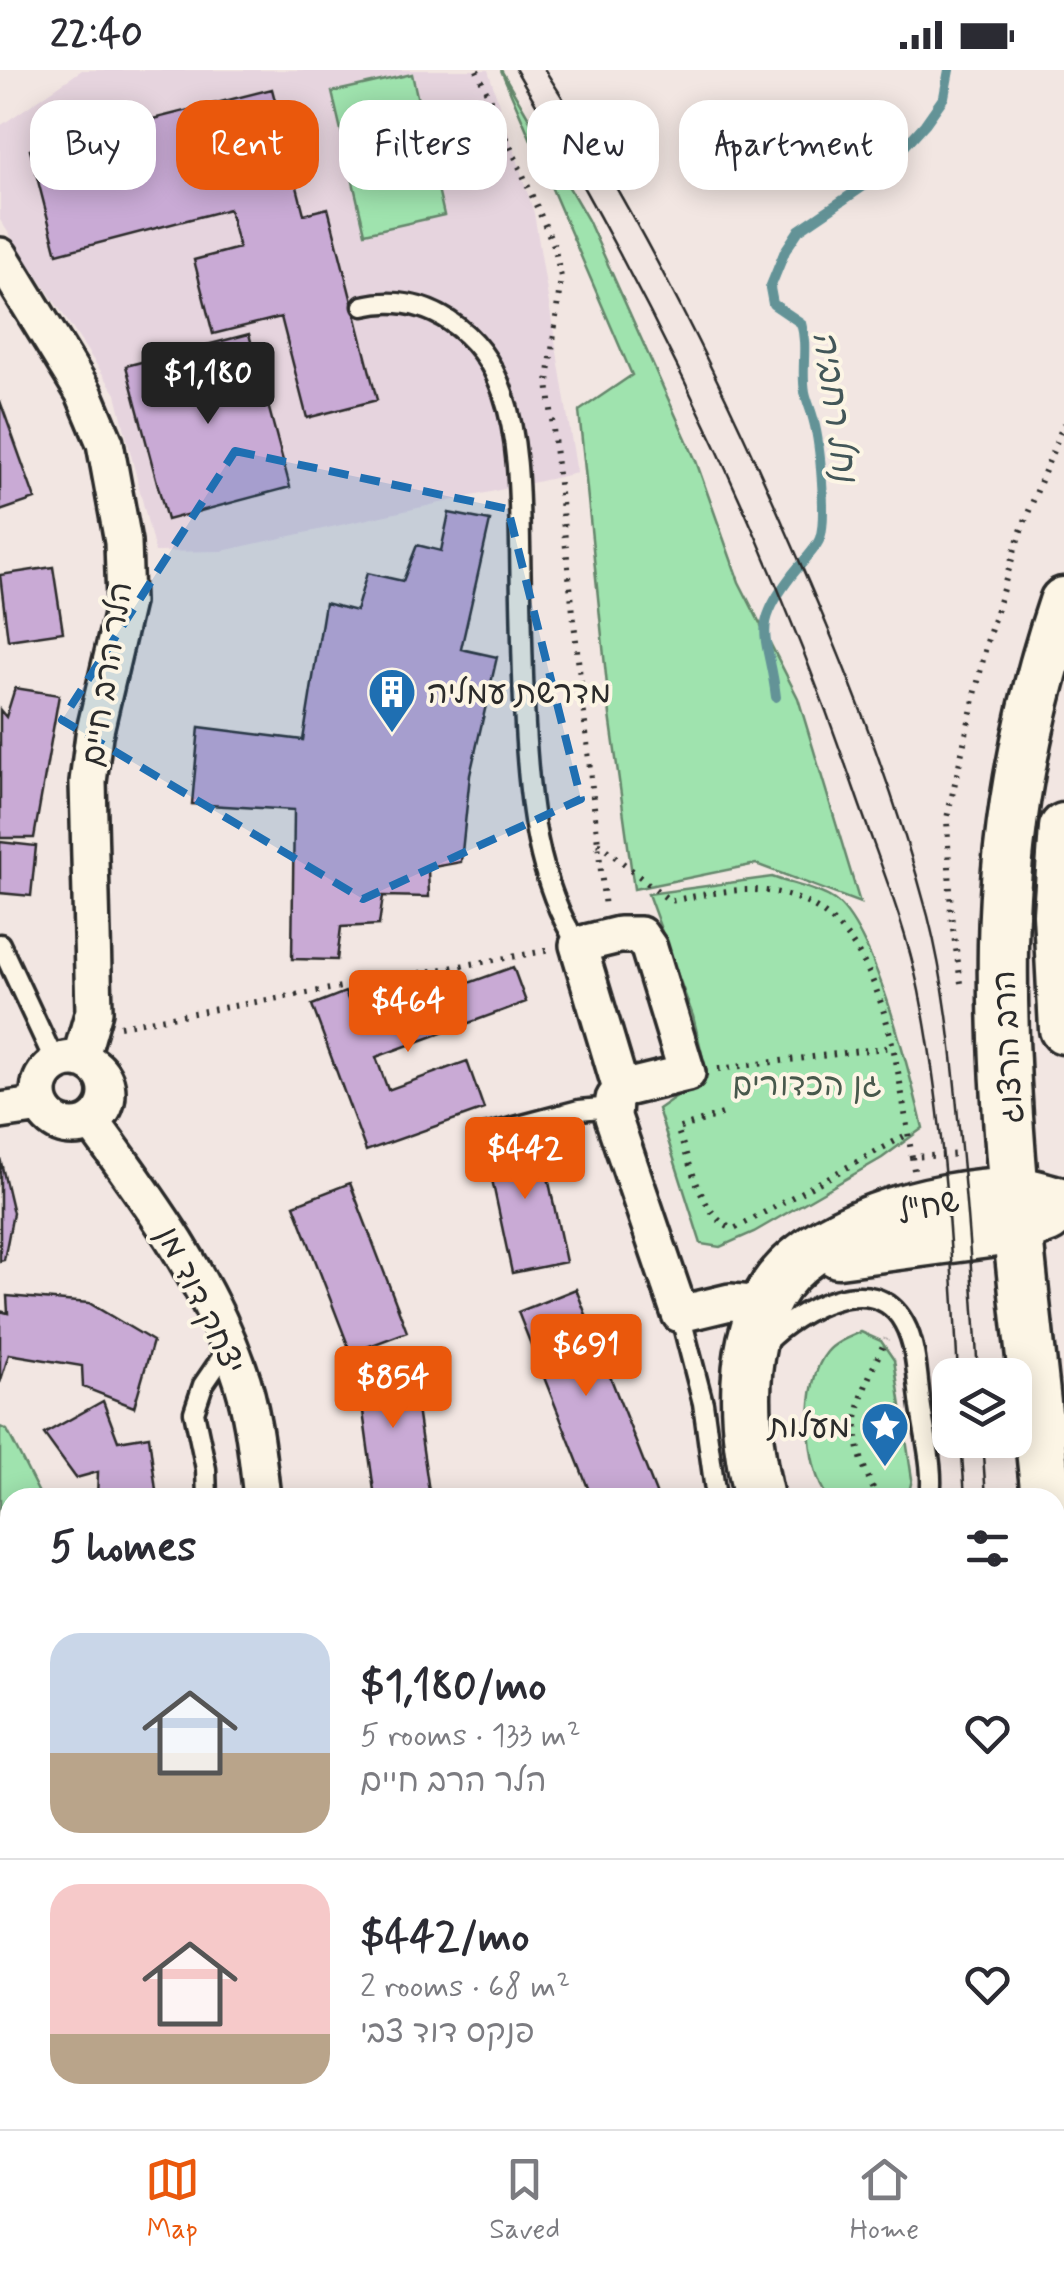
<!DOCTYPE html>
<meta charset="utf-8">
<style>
:root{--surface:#fff;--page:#f7f7f7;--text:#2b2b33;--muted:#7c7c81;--line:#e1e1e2;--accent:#ea580c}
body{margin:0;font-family:Mynerve,"Playpen Sans Hebrew",sans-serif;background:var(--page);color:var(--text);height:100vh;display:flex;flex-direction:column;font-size:38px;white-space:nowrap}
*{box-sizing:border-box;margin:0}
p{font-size:32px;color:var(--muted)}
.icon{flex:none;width:55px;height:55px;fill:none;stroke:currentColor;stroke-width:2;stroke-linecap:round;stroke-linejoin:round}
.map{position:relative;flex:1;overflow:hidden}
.sheet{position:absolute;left:0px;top:1418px;width:1065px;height:642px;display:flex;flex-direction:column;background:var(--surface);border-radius:30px 30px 0 0;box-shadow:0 5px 25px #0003}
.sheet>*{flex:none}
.guide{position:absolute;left:30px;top:30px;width:1005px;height:90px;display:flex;gap:20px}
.tools{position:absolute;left:932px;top:1288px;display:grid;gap:20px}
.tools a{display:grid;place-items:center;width:100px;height:100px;border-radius:20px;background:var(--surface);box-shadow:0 5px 25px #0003;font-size:50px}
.price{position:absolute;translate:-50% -85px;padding:0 22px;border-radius:10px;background:var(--accent);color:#fff;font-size:32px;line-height:65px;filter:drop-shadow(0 2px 5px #0008)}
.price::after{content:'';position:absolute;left:50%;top:60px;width:30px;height:22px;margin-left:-15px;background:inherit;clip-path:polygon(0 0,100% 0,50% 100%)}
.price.active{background:#222;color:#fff}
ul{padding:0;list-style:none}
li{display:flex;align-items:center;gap:30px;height:250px;padding:0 50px}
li+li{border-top:2px solid var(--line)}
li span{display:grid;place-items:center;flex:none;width:280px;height:200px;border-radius:30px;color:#555}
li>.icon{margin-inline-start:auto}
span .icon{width:120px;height:120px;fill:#fffc;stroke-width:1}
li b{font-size:42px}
h2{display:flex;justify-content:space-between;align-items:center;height:120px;padding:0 50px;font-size:42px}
.tag{padding:0 35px;border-radius:30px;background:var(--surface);box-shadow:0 5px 25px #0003;font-size:35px;line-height:90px}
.tag.active{background:var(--accent);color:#fff}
.status{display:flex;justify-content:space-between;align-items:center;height:70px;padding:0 50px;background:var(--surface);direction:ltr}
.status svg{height:28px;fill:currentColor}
.dock{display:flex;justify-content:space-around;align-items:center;height:140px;border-top:2px solid var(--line);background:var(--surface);font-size:28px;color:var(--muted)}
.dock a{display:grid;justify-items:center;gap:5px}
.dock .active{color:var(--accent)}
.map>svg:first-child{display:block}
</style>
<div class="status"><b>22:40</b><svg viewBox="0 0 49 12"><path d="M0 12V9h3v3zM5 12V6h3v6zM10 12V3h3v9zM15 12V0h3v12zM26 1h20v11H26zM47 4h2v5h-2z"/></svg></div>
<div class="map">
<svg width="1064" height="2059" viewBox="0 0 1064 2059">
<rect width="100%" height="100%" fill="#f2e6e2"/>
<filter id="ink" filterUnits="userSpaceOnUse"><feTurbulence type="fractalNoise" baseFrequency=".01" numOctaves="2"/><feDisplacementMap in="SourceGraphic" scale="20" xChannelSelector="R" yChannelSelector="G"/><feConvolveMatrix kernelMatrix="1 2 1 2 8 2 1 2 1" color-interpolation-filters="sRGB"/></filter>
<g filter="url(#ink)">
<!-- built -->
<path fill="#e6d4de" d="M82,0H488L534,143L577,403L222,481L155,482L116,324L0,150V56Z
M10,1666V1944L0,1929V1670Z"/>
<!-- green -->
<path fill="#9fe3ae" stroke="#65876c" stroke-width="2.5" d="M501,0L588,150L696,391L739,512L798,628L860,833L756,794L634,819L610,645L579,341L632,305Z
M412,4L444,145L365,163L332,22Z
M772,807C791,814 814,818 831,828C873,851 911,1009 923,1058L882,1088L754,1162L720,1177L701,1174L658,1039L707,1005L693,946L648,824Z
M861,1262L881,1271L894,1290L912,1409L908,1427H828C804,1398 802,1311 827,1282C835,1272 850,1267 861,1262Z
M0,1357L7,1360L41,1427L10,1428V1454L0,1459Z"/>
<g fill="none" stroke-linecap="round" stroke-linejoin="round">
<!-- stream -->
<path stroke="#639397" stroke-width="10" d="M776,627C769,565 749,561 792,505C800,494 816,480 820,468C827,448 820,374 814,352C812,342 807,332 805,322C801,299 808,276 801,253L773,234L770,218L785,181L799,160L877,107L925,54L944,27L949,0"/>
</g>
<!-- building -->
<path fill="#c9aad5" stroke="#2b2b2b" stroke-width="2.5" d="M272,19L304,144L328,138L377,330L307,348L281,247L213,264L194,190L239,178L229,139L57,184L30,80Z
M249,264L290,417L167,450L126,296Z
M0,331L35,429L0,441Z
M449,443L490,451L461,579L497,587L470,705L461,792L428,798L429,827L383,826L379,855L341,857L337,890L292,889L294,740L192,734L199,657L303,670L325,533L356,541L367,503L403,511L417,475L441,481Z
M53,497L63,562L8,570L0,505Z
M15,618L59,625L34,768H0V640L6,647Z
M0,772L36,776L31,826L0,823Z
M513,897L526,932L376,987L388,1020L467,991L484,1039L366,1081L312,935L345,922L350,934L384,922L391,941Z
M538,1060L566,1192L512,1203L484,1072Z
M0,1088L13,1143L4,1190L0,1191Z
M350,1113L407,1262L351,1283L294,1135Z
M576,1219L604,1291L658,1428H592L518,1242Z
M7,1226L89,1233L153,1271L134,1337L83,1317L82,1296L9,1284L0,1313V1241L8,1243Z
M410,1291L430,1428H375L357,1298Z
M103,1331L118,1371L149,1366L157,1428H97L98,1402L76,1408L44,1364Z
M10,1533V1613L0,1619V1541Z
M10,1690V1795L0,1799V1695Z
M10,2013V2050H88L85,2059H0V2040Z
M116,2050H207V2059H116Z
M259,2050H348L349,2053L334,2059H263Z
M639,2050H745L732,2059H619Z"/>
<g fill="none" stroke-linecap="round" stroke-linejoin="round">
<!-- lane casing -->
<g stroke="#2b2b2b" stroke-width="25">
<path id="lane" d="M363,236C427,221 482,262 503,323C519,370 519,424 520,474C521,535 522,596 525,656C529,731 537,812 578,875
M0,874L56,994
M481,1066L579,1040L612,1037
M680,1244L703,1333L716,1428
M766,1272C796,1241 874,1197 904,1253C918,1278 917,1316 922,1344C926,1371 934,1400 930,1428
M207,1428L206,1399L194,1342L203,1315L229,1277
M0,1657L10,1653
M762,2059L779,2050
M824,2059L827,2050"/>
</g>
<!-- street casing -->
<g stroke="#2b2b2b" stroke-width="42">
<path id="street" d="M0,186L84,323L105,373L123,472L125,532L94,665L88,712L94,941L80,990
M39 1023a34 34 0 1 1 68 0a34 34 0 1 1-68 0Z
M621,1019L578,875L619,865H640L649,878L687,1003L621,1019L614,1029L613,1047L680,1244L730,1232L765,1235
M0,1041L41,1035
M92,1052C148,1129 206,1207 238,1298C253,1339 257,1384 262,1428"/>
</g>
<!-- secondary casing -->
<g stroke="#2b2b2b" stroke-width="55">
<path id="secondary" d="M1064,758L1058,844L1064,959
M838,1183L1019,1159L1048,1148
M759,1428C744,1364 736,1286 769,1226C808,1155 937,1123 1012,1122C1029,1121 1048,1129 1064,1133
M1046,1428C1028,1245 1000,1058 1003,875C1005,759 1027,641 1064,532
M1055,1520L1064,1612
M496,2059L521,2050
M1059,2059L1064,2036"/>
</g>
<!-- path -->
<path stroke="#2b2b2b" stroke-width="6" stroke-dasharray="2.5 8" stroke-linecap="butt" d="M477,0L554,176L561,207L548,312L605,838
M598,773L670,831C697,826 727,819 754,820C885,825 895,989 912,1087
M961,913L951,845L947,748L987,572L1019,466L1064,353
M120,956L551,880
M718,999L892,977
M722,1044L677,1059C689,1088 702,1150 734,1159L908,1064
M914,1100L912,1087L962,1084
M878,1428C842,1359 856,1335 886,1269
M240,2050L243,2059
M937,2059L938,2050
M969,2059L970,2050"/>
<!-- lane -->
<use href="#lane" stroke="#fcf5e5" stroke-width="18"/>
<!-- street -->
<use href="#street" stroke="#fcf5e5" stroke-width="35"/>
<!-- secondary -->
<use href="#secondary" stroke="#fcf5e5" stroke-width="48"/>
<!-- tram -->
<path stroke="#2b2b2b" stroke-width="2.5" d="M516,0C652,228 767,467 854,719C877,786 905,852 919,921C944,1047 951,1176 958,1305
M545,0C639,146 718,304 787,463C842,587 893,714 928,846C945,912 952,981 958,1048C967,1134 973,1219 978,1305
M961,1370L965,1428
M982,1370L986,1428
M993,2059L994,2050
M1016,2059L1018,2050"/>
</g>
</g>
<!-- marked area -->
<path fill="#1f6fb2" fill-opacity="0.2" stroke="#1f6fb2" stroke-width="8" stroke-dasharray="20 12" stroke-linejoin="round" d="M235,381L508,439L581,729L363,829L62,650Z"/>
<!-- icons -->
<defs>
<g id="building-pin" transform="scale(2.5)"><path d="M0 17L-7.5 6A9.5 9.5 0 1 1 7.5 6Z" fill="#1f6fb2" stroke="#fcf5e5"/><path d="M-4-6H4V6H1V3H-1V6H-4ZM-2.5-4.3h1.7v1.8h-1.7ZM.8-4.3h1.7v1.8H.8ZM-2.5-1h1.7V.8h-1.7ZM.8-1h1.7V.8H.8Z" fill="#fff"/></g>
<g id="sight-pin" transform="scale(2.5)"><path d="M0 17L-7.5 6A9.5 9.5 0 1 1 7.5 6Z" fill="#1f6fb2" stroke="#fcf5e5"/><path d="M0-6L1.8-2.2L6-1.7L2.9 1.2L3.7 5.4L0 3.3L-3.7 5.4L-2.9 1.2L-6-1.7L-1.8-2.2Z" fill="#fff"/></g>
</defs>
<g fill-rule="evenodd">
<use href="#building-pin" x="392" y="622"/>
<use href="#sight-pin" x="885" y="1356"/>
</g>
<g text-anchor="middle" stroke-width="8" stroke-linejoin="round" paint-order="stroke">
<!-- street labels -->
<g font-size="32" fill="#2b2b2b" stroke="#fcf5e5">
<text transform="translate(106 604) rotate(-81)" y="11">הלר הרב חיים</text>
<text transform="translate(1007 977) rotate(-93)" y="11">הרב הרצוג</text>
<text transform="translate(928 1136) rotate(-13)" y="11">שח"ל</text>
<text transform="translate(201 1230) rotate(64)" y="11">יצחק דוד מן</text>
</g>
<!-- poi labels -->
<g font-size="32" fill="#2b2b2b" stroke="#fcf5e5" text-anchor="start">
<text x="427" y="633">מדרשת עמליה</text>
<text x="850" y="1367" text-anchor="end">מעלות</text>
</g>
<!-- park labels -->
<g font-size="32" fill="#48594c" stroke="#fcf5e5">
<text x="807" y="1025">גן הכדורים</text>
</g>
<!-- water labels -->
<g font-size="35" font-style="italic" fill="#425658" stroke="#fcf5e5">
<text transform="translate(836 336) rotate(82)" y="12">נחל רחביה</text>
</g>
</g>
</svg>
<div class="tools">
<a><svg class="icon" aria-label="layers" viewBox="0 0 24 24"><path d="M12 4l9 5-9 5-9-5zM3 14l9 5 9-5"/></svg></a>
</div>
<b class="price active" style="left:208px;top:357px">$1,180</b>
<b class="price" style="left:408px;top:985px">$464</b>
<b class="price" style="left:525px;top:1132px">$442</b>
<b class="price" style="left:586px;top:1329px">$691</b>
<b class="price" style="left:393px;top:1361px">$854</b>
<div class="guide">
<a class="tag">Buy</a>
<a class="tag active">Rent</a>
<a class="tag">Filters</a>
<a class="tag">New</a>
<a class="tag">Apartment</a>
</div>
<section class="sheet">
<h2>5 homes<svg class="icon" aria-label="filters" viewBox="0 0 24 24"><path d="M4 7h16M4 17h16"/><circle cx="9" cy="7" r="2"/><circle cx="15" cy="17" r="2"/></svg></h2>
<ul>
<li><span style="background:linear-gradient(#c9d6e8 60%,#b9a48a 0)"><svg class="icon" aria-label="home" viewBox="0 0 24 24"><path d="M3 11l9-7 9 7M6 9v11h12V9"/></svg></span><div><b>$1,180/mo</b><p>5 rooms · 133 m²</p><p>הלר הרב חיים</p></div><svg class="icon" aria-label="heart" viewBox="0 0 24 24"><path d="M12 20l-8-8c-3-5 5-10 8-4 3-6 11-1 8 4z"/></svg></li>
<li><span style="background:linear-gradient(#f6c9c9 75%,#b9a48a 0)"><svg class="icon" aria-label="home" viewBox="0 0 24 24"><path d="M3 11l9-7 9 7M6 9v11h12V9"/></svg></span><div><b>$442/mo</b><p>2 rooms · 68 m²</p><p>פנקס דוד צבי</p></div><svg class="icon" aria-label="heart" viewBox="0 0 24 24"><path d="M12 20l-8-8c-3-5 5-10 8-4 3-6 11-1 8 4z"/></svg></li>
</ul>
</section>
</div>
<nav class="dock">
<a class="active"><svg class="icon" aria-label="map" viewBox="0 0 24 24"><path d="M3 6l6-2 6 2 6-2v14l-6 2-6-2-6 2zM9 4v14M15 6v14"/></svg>Map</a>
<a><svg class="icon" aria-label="saved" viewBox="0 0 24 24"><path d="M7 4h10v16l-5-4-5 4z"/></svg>Saved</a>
<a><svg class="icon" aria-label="home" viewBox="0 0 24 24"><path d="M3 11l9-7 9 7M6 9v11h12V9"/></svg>Home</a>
</nav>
